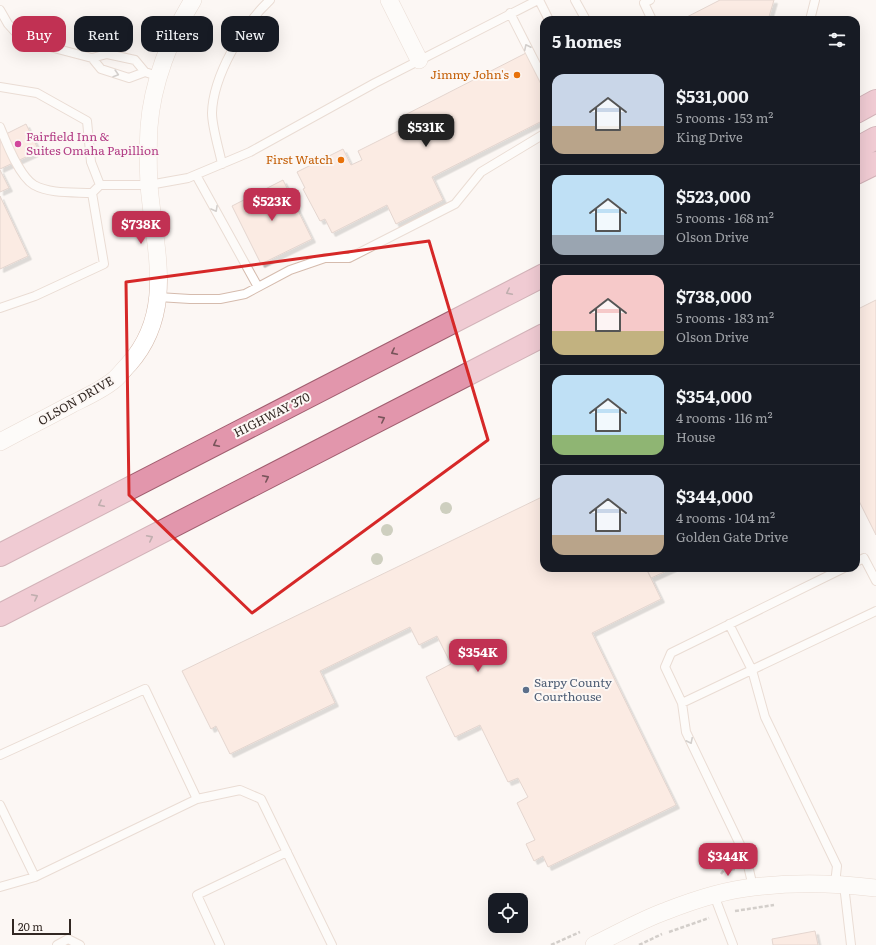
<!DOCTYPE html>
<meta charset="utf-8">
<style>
:root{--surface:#171b24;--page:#20242c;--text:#f1f3f6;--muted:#9ea1a6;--line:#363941;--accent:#c13153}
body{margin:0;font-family:Literata,serif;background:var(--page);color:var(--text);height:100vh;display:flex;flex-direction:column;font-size:15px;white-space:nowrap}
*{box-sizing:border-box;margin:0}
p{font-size:13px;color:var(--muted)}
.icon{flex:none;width:22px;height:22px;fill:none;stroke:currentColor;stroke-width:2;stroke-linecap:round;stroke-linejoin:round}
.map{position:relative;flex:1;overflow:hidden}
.drawer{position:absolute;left:540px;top:16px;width:320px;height:556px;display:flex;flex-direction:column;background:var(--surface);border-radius:12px;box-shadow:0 4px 16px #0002}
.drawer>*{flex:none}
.guide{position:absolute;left:12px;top:16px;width:380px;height:36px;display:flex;gap:8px}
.buttons{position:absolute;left:488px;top:893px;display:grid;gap:8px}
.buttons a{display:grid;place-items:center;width:40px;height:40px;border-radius:8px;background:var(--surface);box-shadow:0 4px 16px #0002;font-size:20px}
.scale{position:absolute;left:12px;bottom:10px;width:59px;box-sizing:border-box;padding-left:4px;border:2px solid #322823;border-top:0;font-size:11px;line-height:14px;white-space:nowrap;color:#322823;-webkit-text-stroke:3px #fcf7f4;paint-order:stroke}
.price{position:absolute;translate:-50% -34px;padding:0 9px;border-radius:8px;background:var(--accent);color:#fff;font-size:13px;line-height:26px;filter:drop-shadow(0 1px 2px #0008)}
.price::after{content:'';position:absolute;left:50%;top:24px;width:12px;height:9px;margin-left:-6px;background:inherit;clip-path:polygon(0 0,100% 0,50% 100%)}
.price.current{background:#222;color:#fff}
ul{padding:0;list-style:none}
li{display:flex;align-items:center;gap:12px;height:100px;padding:0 12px}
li+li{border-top:1px solid var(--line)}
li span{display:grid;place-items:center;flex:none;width:112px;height:80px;border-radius:12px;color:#555}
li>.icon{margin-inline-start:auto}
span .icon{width:48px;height:48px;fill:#fffc;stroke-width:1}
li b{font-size:17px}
h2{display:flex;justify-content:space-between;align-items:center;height:48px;padding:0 12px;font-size:17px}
.tag{padding:0 14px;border-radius:12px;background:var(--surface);box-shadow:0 4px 16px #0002;font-size:14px;line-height:36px}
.tag.current{background:var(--accent);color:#fff}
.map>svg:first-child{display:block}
</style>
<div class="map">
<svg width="876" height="945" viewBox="0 0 876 945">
<defs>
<filter id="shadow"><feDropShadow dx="3.5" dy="3.5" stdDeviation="0" flood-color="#0004"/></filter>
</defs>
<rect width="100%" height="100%" fill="#fcf7f4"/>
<!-- building -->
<path fill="#fbdbce" stroke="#c8aca2" filter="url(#shadow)" d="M720,0H774L768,20H681Z
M526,53L544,90V120L432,177L443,200L396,224L387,205L332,233L325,219L320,221L303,189L305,188L297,172L343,149L351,165L362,160L358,151L406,127L401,117Z
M26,124L39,151L0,169V137Z
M0,170L9,188L0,192Z
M283,180L312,239L261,264L232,206Z
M0,196L28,256L0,269Z
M876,300V535L856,495V310Z
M544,496V568H646L661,599L592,633L676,805L548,867L543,856L534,861L526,844L535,840L517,803L528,797L518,778L508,782L480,725L455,737L426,677L451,664L437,636L419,645L410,627L320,671L335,703L230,754L216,726L211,729L182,671Z
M646,568H673L651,578Z
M815,931L818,945H773L772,939Z"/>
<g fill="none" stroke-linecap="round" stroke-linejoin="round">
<!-- service casing -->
<g stroke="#d5bbad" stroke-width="10">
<path id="service" d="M539,0L549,20
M575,0L586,20
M650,0L644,3L652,20
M0,10L8,24L18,35L27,41L92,58L107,54L135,60L145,72L157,76
M510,13L544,80
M810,20L815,0
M92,58L101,69L129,78L145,72
M0,87L37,93L87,121L91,162L100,185
M0,127C6,142 19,176 34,185C50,194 73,192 92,193
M222,164C219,149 212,127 212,113C213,76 243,25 270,0
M196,175L258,287
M158,297L190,299H220L245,294L290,270L325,258H349L455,204L481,172L544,134
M0,308L35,296L104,264L92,193L100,185H149L188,178L250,152L375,83L538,0
M856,562L864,558L876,581
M844,568L671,653L665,667L682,703L876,611
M729,624L752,670L765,717L837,866L835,884
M682,703L686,732L746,857L753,887
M0,755L145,689L197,799
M0,805L35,877
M844,885L851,945
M0,887L35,877L197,799L240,790L261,799L332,945
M714,895L733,945
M57,945L68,939L80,945
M220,945L197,895L287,852"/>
</g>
<!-- minor casing -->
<g stroke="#d5bbad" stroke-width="18">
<path id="minor" d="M389,0L419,60
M0,442C24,429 48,417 72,404C86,397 102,390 114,380C119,376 124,369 129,364C176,311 154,248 149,185C148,166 148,147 149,127C152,84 170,37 193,0
M594,945C617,934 641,920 666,911C694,900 724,890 754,887C794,882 836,883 876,888"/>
</g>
<!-- trunk casing -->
<g stroke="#a05e6f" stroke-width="24">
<path id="trunk" d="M856,112L876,101
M856,149L876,138
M856,173L876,163
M0,555L544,275
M0,615L544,335"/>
</g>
<!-- path -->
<path stroke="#a39c98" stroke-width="2.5" stroke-dasharray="4 2" stroke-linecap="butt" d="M721,874L724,870L736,869
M735,911L774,905
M669,932L709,918
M551,945L580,932
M639,945L662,934"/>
<!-- service -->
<use href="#service" stroke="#fff" stroke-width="8"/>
<!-- minor -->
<use href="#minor" stroke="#fff" stroke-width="17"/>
<!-- trunk -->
<use href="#trunk" stroke="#e296ac" stroke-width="22"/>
</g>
<!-- trees -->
<g fill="#979d7f">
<circle cx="446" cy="508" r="6"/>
<circle cx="387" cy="530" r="6"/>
<circle cx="377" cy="559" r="6"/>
</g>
<!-- one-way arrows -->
<defs><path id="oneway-chevron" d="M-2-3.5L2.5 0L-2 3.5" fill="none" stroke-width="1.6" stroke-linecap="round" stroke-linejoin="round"/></defs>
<g stroke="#a39e9c">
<use href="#oneway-chevron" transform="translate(527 47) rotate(-116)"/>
<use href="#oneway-chevron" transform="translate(116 74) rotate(17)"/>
<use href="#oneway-chevron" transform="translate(215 209) rotate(61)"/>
<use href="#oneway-chevron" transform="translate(690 741) rotate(64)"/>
</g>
<g stroke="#78545a">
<use href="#oneway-chevron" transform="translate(509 292) rotate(153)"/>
<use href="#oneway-chevron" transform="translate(394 352) rotate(153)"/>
<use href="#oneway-chevron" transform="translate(382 419) rotate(-27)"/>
<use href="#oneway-chevron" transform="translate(216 444) rotate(153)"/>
<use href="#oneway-chevron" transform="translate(266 478) rotate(-27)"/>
<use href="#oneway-chevron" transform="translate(101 504) rotate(153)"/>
<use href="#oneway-chevron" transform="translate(150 538) rotate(-27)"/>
<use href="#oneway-chevron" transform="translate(35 597) rotate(-27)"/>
</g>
<!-- marked area -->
<path d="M0 0H876V945H0ZM429,241L488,440L252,613L129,495L126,282Z" fill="#fcf7f4" fill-opacity=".55" fill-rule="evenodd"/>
<path fill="none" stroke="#d62828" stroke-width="3" stroke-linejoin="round" d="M429,241L488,440L252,613L129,495L126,282Z"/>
<!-- markers -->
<g fill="#e8710a" stroke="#fcf7f4" stroke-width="1.5">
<circle cx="517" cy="75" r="4"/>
<circle cx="341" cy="160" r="4"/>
</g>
<circle fill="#d1479c" stroke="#fcf7f4" stroke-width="1.5" cx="18" cy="144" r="4"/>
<circle fill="#5c6f8a" stroke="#fcf7f4" stroke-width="1.5" cx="526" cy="690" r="4"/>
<g text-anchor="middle" stroke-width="4" stroke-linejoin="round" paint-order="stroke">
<!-- food labels -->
<g font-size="12" fill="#c56008" stroke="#fcf7f4" text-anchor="end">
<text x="509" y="79">Jimmy John's</text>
<text x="333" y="164">First Watch</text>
</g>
<!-- hotel labels -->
<g font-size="12" fill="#b23c85" stroke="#fcf7f4" text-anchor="start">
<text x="26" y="141">Fairfield Inn &amp;<tspan x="26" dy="14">Suites Omaha Papillion</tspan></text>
</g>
<!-- street labels -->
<g font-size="12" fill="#322823" stroke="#fcf7f4">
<text transform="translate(76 401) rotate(-30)" y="4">OLSON DRIVE</text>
<text transform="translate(272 415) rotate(-27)" y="4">HIGHWAY 370</text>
</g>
<!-- service labels -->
<g font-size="12" fill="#4e5e75" stroke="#fcf7f4" text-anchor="start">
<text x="534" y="687">Sarpy County<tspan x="534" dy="14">Courthouse</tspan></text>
</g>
</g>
</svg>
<div class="buttons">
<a><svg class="icon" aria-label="locate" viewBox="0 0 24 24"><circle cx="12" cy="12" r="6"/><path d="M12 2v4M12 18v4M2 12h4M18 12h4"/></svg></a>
</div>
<div class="scale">20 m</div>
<b class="price current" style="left:426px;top:148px">$531K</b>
<b class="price" style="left:272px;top:222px">$523K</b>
<b class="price" style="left:141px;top:245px">$738K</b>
<b class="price" style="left:478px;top:673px">$354K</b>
<b class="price" style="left:728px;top:877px">$344K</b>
<div class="guide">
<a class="tag current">Buy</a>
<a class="tag">Rent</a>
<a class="tag">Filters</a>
<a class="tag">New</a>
</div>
<section class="drawer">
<h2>5 homes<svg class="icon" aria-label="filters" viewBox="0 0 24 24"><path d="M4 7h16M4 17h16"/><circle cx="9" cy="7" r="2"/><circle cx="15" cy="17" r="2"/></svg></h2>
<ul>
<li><span style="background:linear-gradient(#c9d6e8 65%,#b9a48a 0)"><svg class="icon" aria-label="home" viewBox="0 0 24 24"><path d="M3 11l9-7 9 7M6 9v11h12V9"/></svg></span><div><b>$531,000</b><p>5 rooms · 153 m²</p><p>King Drive</p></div></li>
<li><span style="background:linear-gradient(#bfe0f5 75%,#9aa5b1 0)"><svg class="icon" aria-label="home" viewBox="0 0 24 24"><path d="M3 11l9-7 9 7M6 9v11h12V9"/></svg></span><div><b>$523,000</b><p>5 rooms · 168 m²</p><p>Olson Drive</p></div></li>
<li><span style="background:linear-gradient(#f6c9c9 70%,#c2b280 0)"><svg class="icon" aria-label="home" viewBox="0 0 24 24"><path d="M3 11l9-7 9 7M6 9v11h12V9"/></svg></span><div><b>$738,000</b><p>5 rooms · 183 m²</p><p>Olson Drive</p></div></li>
<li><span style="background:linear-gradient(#bfe0f5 75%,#8fb573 0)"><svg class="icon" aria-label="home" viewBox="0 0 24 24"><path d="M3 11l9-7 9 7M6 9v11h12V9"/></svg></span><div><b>$354,000</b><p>4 rooms · 116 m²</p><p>House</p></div></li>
<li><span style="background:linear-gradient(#c9d6e8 75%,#b9a48a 0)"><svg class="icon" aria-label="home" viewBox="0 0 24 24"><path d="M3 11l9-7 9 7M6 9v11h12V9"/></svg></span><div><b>$344,000</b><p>4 rooms · 104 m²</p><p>Golden Gate Drive</p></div></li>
</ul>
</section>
</div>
